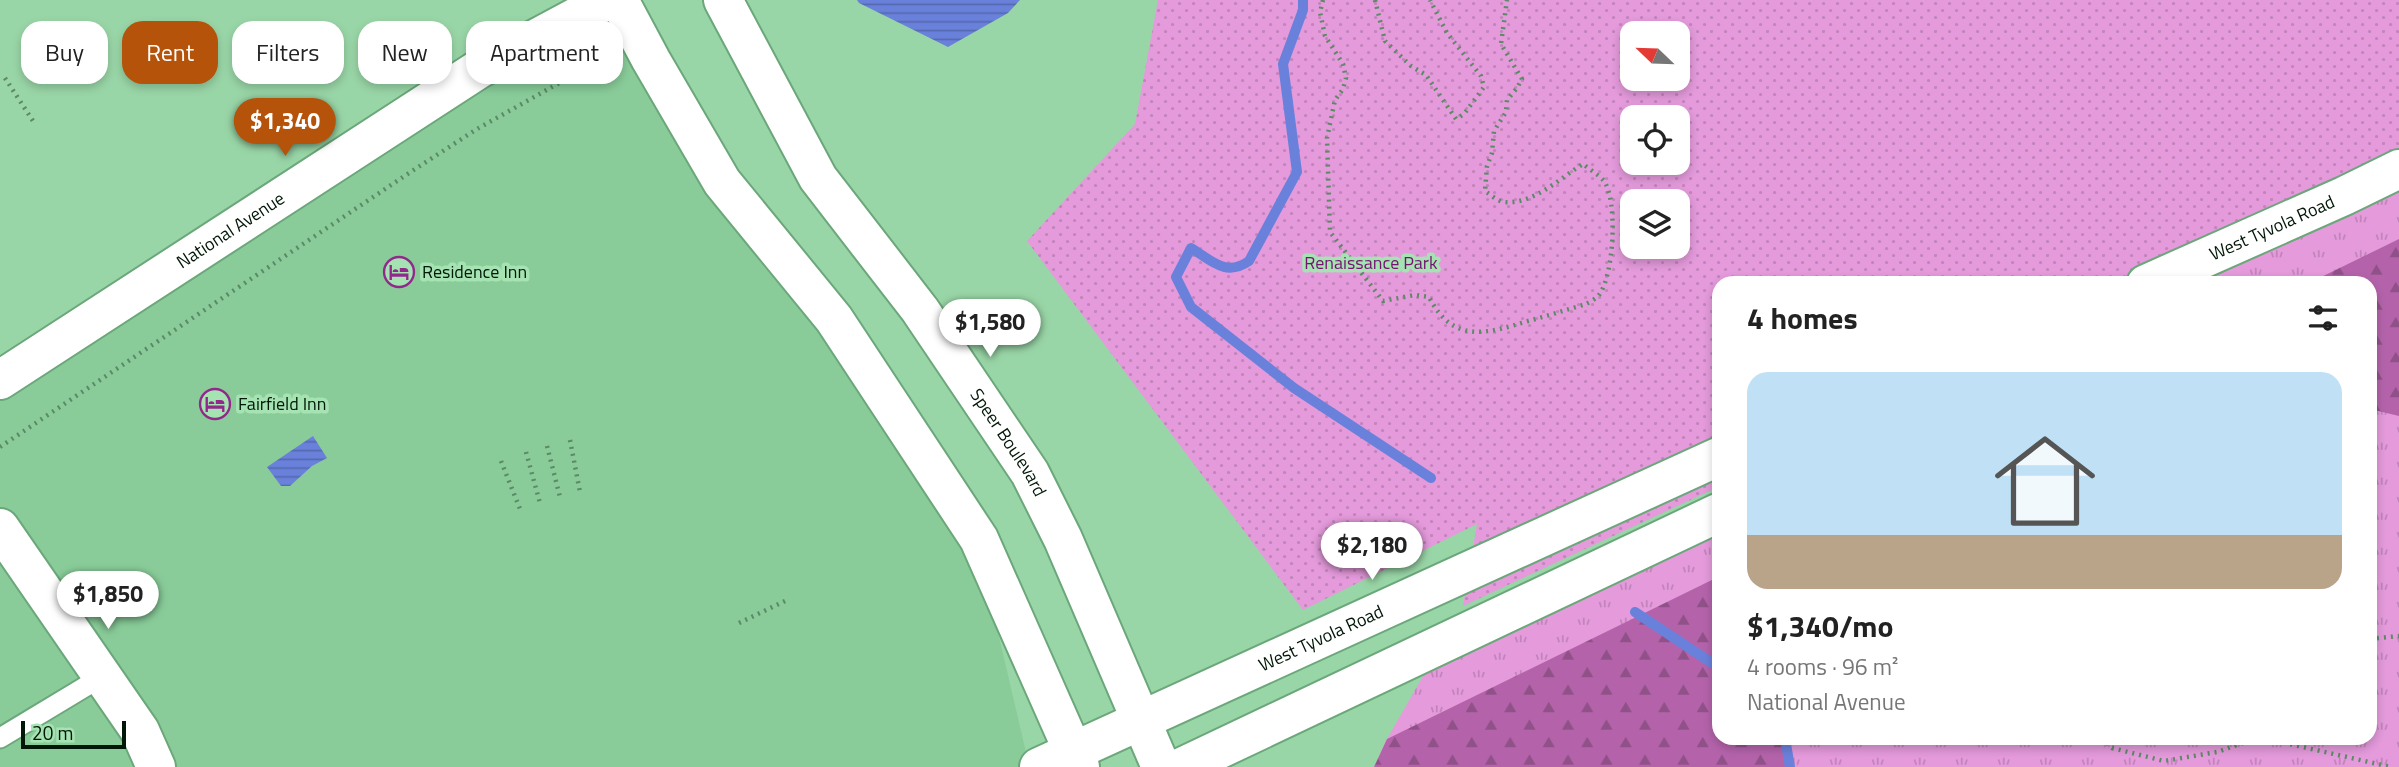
<!DOCTYPE html>
<meta charset="utf-8">
<style>
:root{--surface:#fff;--page:#f2f2f2;--text:#222;--muted:#767676;--accent:#b45309}
body{margin:0;font-family:"Titillium Web",sans-serif;background:var(--page);color:var(--text);height:100vh;display:flex;flex-direction:column;font-size:26px;white-space:nowrap}
*{box-sizing:border-box;margin:0}
p{font-size:23px;color:var(--muted)}
.icon{flex:none;width:38px;height:38px;fill:none;stroke:currentColor;stroke-width:2;stroke-linecap:round;stroke-linejoin:round}
.map{position:relative;flex:1;overflow:hidden}
.side{position:absolute;left:1712px;top:276px;width:665px;height:469px;display:flex;flex-direction:column;background:var(--surface);border-radius:21px;box-shadow:0 4px 10px #0003}
.side>*{flex:none}
.banner{position:absolute;left:21px;top:21px;width:665px;height:63px;display:flex;gap:14px}
.needle{width:46px;rotate:293deg}
.fabs{position:absolute;left:1620px;top:21px;display:grid;gap:14px}
.fabs a{display:grid;place-items:center;width:70px;height:70px;border-radius:14px;background:var(--surface);box-shadow:0 4px 10px #0003;font-size:35px}
.scale{position:absolute;left:21px;bottom:18px;width:105px;box-sizing:border-box;padding-left:7px;border:4px solid #011707;border-top:0;font-size:19px;line-height:24px;white-space:nowrap;color:#011707;-webkit-text-stroke:5px #a6e3b3;paint-order:stroke}
.price{position:absolute;translate:-50% -60px;padding:0 16px;border-radius:24px;background:#fff;color:#222;font-size:23px;line-height:46px;filter:drop-shadow(0 2px 4px #0008)}
.price::after{content:'';position:absolute;left:50%;top:42px;width:21px;height:16px;margin-left:-10px;background:inherit;clip-path:polygon(0 0,100% 0,50% 100%)}
.price.current{background:var(--accent);color:#fff}
ul{padding:0;list-style:none}
li{display:grid;align-content:center;gap:14px;height:371px;padding:0 35px}
li span{display:grid;place-items:center;height:217px;border-radius:21px;color:#555}
li>.icon{margin-inline-start:auto}
span .icon{width:126px;height:126px;fill:#fffc;stroke-width:1}
li b{font-size:30px}
h2{display:flex;justify-content:space-between;align-items:center;height:84px;padding:0 35px;font-size:30px}
.pill{padding:0 24px;border-radius:21px;background:var(--surface);box-shadow:0 4px 10px #0003;font-size:24px;line-height:63px}
.pill.current{background:var(--accent);color:#fff}
.map>svg:first-child{display:block}
</style>
<div class="map">
<svg width="2399" height="767" viewBox="0 0 2399 767">
<defs>
<pattern id="grass-tufts" width="24" height="20" patternUnits="userSpaceOnUse" patternTransform="scale(1.75)"><rect width="24" height="20" fill="#e49adb"/><path d="M3 7l-1-3M5 7V3M7 7l1-3M15 17l-1-3M17 17v-4M19 17l1-3" fill="none" stroke="#c284ba"/></pattern>
<pattern id="forest-firs" width="22" height="20" patternUnits="userSpaceOnUse" patternTransform="scale(1.75)"><rect width="22" height="20" fill="#b463ab"/><path d="M5 1l3.5 6h-7zM16 11l3.5 6h-7z" fill="#905189"/></pattern>
<pattern id="park-dots" width="8" height="8" patternUnits="userSpaceOnUse" patternTransform="scale(1.75)"><rect width="8" height="8" fill="#e49adb"/><path d="M2 2h.1M6 6h.1" fill="none" stroke="#c284ba" stroke-width="1.8" stroke-linecap="round"/></pattern>
<pattern id="water-rules" width="6" height="5" patternUnits="userSpaceOnUse" patternTransform="scale(1.75)"><rect width="6" height="5" fill="#6a81dc"/><path d="M0 2.5h6" fill="none" stroke="#5569b0"/></pattern>
</defs>
<rect width="100%" height="100%" fill="#99d6a7"/>
<!-- built -->
<path fill="#89cc99" d="M615,0L976,538L1028,761L1017,767H0V386Z"/>
<!-- grass -->
<path fill="url(#grass-tufts)" d="M2399,169V767H1374L1387,739L1458,615L1563,572L1718,494V738H2370V284L2158,283Z"/>
<!-- forest -->
<path fill="url(#forest-firs)" d="M2399,239V416L2370,409V284L2309,283Z
M1718,577V738L1785,739L1790,767H1374L1387,739Z"/>
<!-- park -->
<path fill="url(#park-dots)" fill-rule="evenodd" d="M1158,0H2399V169L2156,283L1718,284V487L1463,606L1477,524L1303,610L1027,241L1135,124ZM1633,33H1678V79H1633ZM1633,117H1678V163H1633ZM1633,201H1678V247H1633Z"/>
<!-- water -->
<path fill="url(#water-rules)" d="M857,0H1020L1008,13L948,47L859,3Z
M313,436L327,458L312,466L290,486H281L267,467Z"/>
<g fill="none" stroke-linecap="round" stroke-linejoin="round">
<!-- stream -->
<path stroke="#6a81dc" stroke-width="10" d="M1303,0V10L1283,64L1297,172L1249,261C1226,277 1212,261 1191,248L1176,277L1191,307L1294,388L1431,478
M1635,612L1718,667
M1785,738L1790,767"/>
<!-- service casing -->
<g stroke="#6ba77a" stroke-width="23">
<path id="service" d="M0,738L103,676"/>
</g>
<!-- minor casing -->
<g stroke="#6ba77a" stroke-width="42">
<g id="minor">
<path d="M619,0L651,60L722,182L834,319L979,539L1080,767"/>
<path id="s1" d="M723,0L818,178L920,310L1030,473L1063,539L1161,767"/>
<path id="s2" d="M0,380L479,69L608,0"/>
<path d="M0,528L140,731L156,767"/>
</g>
</g>
<!-- secondary casing -->
<g stroke="#6ba77a" stroke-width="42">
<g id="secondary">
<path id="s3" d="M2146,284L2344,196L2399,169"/>
<path id="s4" d="M1039,767L1718,457"/>
<path d="M1182,767L1718,513"/>
</g>
</g>
<!-- path -->
<path stroke="#5c8a67" stroke-width="4.5" stroke-dasharray="2 5" stroke-linecap="butt" d="M1323,0L1320,12L1325,36L1343,64L1346,78L1343,89L1335,100L1327,138L1330,232L1383,301L1415,295L1429,297C1453,344 1486,334 1528,321C1547,316 1566,310 1586,304C1590,302 1597,298 1599,295C1614,275 1618,201 1604,181C1599,175 1589,169 1583,164C1560,178 1533,205 1504,202C1497,201 1491,195 1485,191L1487,166L1492,153L1494,131L1506,112L1507,100L1517,88L1522,79L1501,44L1507,0
M1375,0L1385,41L1411,66L1426,75L1456,119L1464,114L1484,87L1481,76L1447,33L1430,0
M5,78L33,121
M570,440L580,492
M547,446L560,497
M0,447L409,173L477,129L593,64
M526,452L540,503
M501,461L520,509
M739,623L785,601
M2370,639L2399,636
M2102,738L2112,748L2164,761L2217,752L2257,738
M2263,738L2391,767"/>
<!-- service -->
<use href="#service" stroke="#fff" stroke-width="19"/>
<!-- minor -->
<use href="#minor" stroke="#fff" stroke-width="38"/>
<!-- secondary -->
<use href="#secondary" stroke="#fff" stroke-width="38"/>
</g>
<!-- icons -->
<defs>
<g id="hotel-ring" transform="scale(1.575)"><circle r="9.5" fill="#a6e3b3" stroke="#92288b" stroke-width="1.5"/><path d="M-6-4.5h1.5V1H6V5H4.5V3h-9V5H-6ZM-4 0a1.8 1.8 0 1 1 3.6 0ZM.5 0V-2.5h3Q6-2.5 6 0Z" fill="#92288b"/></g>
</defs>
<g fill-rule="evenodd">
<use href="#hotel-ring" x="399" y="272"/>
<use href="#hotel-ring" x="215" y="404"/>
</g>
<g text-anchor="middle" stroke-width="7" stroke-linejoin="round" paint-order="stroke">
<!-- street labels -->
<g font-size="18" fill="#011707" stroke="#a6e3b3">
<text dy="6" stroke="none"><textPath href="#s3" startOffset="138">West Tyvola Road</textPath></text>
<text dy="6" stroke="none"><textPath href="#s2" startOffset="275">National Avenue</textPath></text>
<text dy="6" stroke="none"><textPath href="#s1" startOffset="528">Speer Boulevard</textPath></text>
<text dy="6" stroke="none"><textPath href="#s4" startOffset="310">West Tyvola Road</textPath></text>
</g>
<!-- park labels -->
<g font-size="18" fill="#771071" stroke="#a6e3b3">
<text x="1371" y="269">Renaissance Park</text>
</g>
<!-- poi labels -->
<g font-size="18" fill="#011707" stroke="#a6e3b3" text-anchor="start">
<text x="422" y="278">Residence Inn</text>
<text x="238" y="410">Fairfield Inn</text>
</g>
</g>
</svg>
<div class="fabs">
<a><svg class="needle" viewBox="-14 -14 28 28"><path d="M0-13l5 13h-10z" fill="#e53935"/><path d="M0 13l5-13h-10z" fill="#767676"/></svg></a>
<a><svg class="icon" aria-label="locate" viewBox="0 0 24 24"><circle cx="12" cy="12" r="6"/><path d="M12 2v4M12 18v4M2 12h4M18 12h4"/></svg></a>
<a><svg class="icon" aria-label="layers" viewBox="0 0 24 24"><path d="M12 4l9 5-9 5-9-5zM3 14l9 5 9-5"/></svg></a>
</div>
<div class="scale">20 m</div>
<b class="price current" style="left:285px;top:158px">$1,340</b>
<b class="price" style="left:990px;top:359px">$1,580</b>
<b class="price" style="left:1372px;top:582px">$2,180</b>
<b class="price" style="left:108px;top:631px">$1,850</b>
<div class="banner">
<a class="pill">Buy</a>
<a class="pill current">Rent</a>
<a class="pill">Filters</a>
<a class="pill">New</a>
<a class="pill">Apartment</a>
</div>
<section class="side">
<h2>4 homes<svg class="icon" aria-label="filters" viewBox="0 0 24 24"><path d="M4 7h16M4 17h16"/><circle cx="9" cy="7" r="2"/><circle cx="15" cy="17" r="2"/></svg></h2>
<ul>
<li><span style="background:linear-gradient(#bfe0f5 75%,#b9a48a 0)"><svg class="icon" aria-label="home" viewBox="0 0 24 24"><path d="M3 11l9-7 9 7M6 9v11h12V9"/></svg></span><div><b>$1,340/mo</b><p>4 rooms · 96 m²</p><p>National Avenue</p></div></li>
</ul>
</section>
</div>
